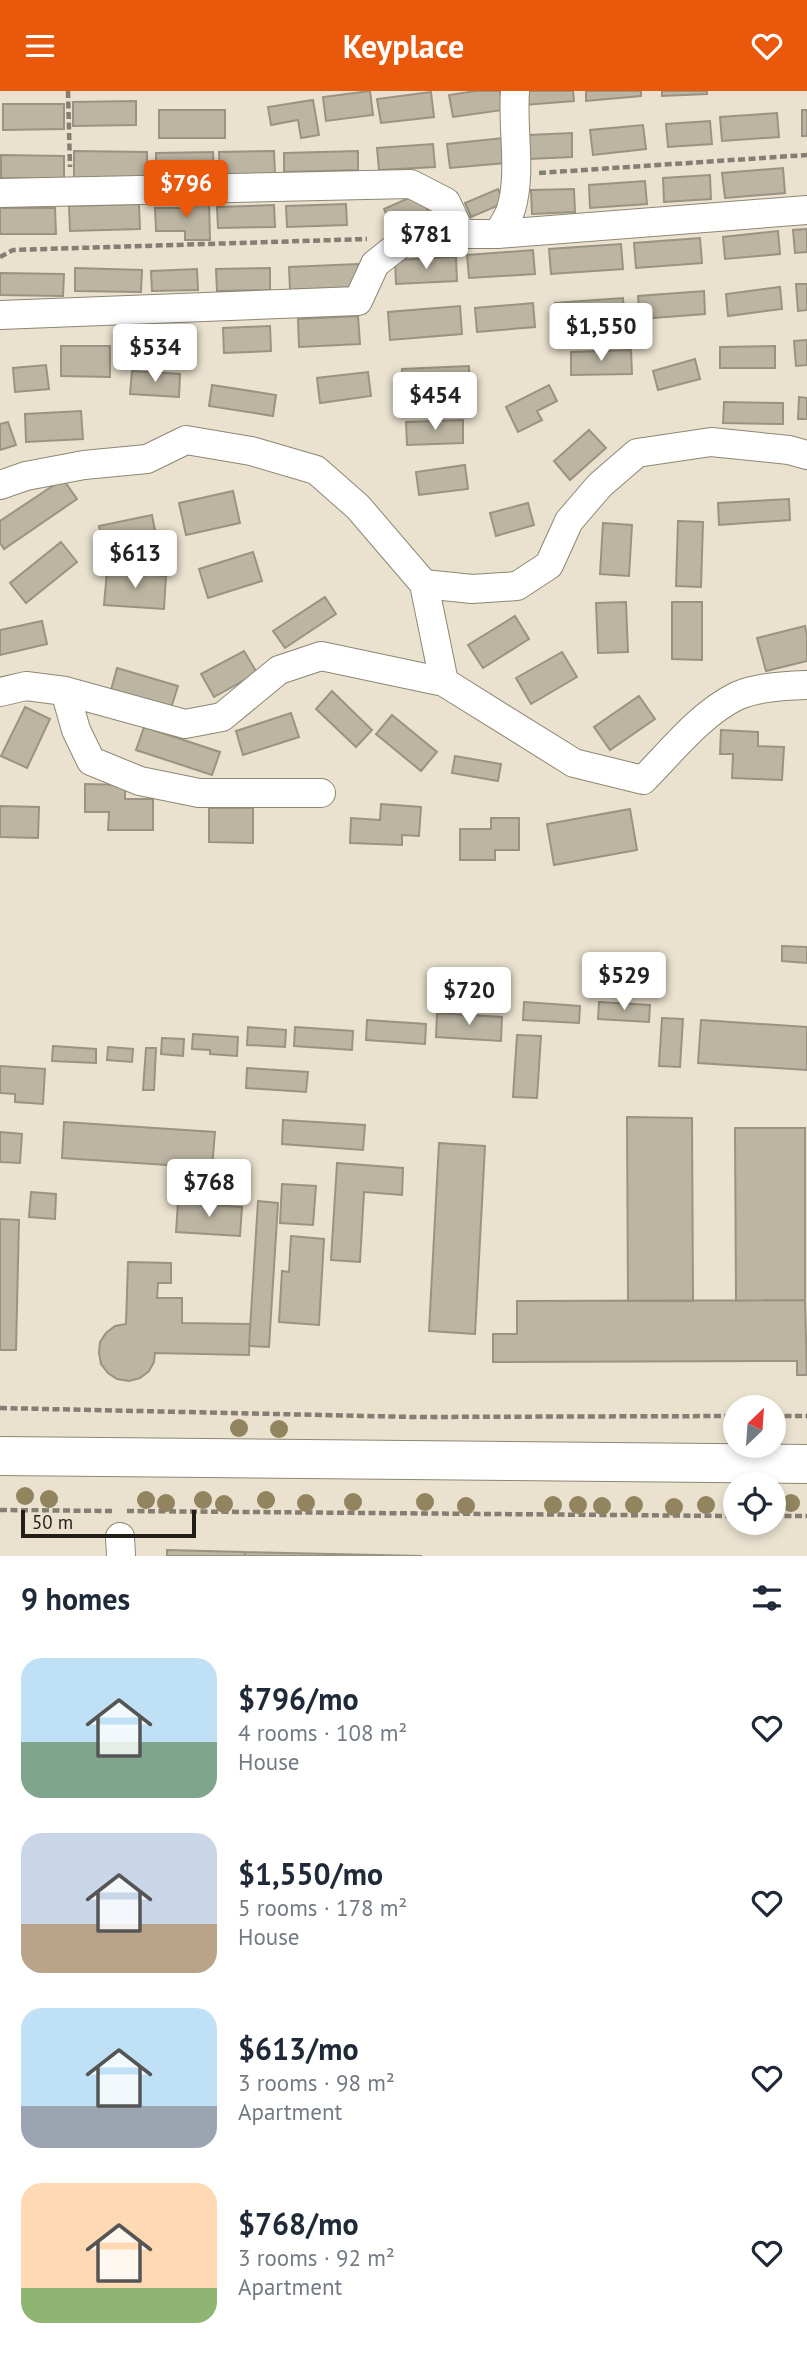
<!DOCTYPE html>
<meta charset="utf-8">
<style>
:root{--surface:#fff;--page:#f2f2f3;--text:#1f2937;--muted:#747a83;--accent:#ea580c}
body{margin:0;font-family:"PT Sans",sans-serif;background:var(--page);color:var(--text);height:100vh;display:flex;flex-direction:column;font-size:26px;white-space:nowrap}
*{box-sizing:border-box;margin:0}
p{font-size:23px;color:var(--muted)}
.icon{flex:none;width:38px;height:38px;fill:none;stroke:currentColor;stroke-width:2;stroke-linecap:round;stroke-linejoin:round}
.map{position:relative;height:1465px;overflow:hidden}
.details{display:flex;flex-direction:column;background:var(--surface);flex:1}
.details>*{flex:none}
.needle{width:46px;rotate:25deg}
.controls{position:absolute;left:723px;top:1304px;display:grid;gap:14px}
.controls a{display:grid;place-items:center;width:63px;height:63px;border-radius:50%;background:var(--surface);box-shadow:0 4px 10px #0003;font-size:35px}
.scale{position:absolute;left:21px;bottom:18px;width:175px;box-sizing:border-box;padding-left:7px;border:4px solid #221f18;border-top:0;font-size:19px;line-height:24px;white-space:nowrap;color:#221f18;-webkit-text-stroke:5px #eae2cf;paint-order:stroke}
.price{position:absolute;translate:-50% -60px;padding:0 16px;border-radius:7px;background:#fff;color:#222;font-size:23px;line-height:46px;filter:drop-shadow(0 2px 4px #0008)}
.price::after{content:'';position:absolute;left:50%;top:42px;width:21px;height:16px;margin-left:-10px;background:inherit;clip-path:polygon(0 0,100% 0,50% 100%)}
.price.selected{background:var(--accent);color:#fff}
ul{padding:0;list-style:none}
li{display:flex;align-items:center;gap:21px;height:175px;padding:0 21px}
li span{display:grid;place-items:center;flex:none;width:196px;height:140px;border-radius:21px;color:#555}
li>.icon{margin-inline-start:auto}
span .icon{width:84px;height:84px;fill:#fffc;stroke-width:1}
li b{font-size:30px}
h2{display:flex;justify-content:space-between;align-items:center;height:84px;padding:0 21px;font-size:30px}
header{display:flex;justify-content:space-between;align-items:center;height:91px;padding:0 21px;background:var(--accent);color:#fff;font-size:32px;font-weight:600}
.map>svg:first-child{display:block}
</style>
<header><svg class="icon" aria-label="menu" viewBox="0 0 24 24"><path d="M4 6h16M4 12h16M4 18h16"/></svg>Keyplace<svg class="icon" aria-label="heart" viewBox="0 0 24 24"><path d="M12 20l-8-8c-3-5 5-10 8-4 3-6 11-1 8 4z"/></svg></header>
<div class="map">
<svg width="807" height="1465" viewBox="0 0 807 1465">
<rect width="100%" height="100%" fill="#eae2cf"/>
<!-- building -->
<path fill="#bcb5a2" stroke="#9a9381" stroke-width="2" d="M370,0L373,24L326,30L323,6Z
M476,0H500L503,19L453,26L449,4Z
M523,0H573L574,10L524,14Z
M586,0H641V5L586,10Z
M662,0H707V3L662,5Z
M431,1L434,26L381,32L377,8Z
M313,9L319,44L301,47L298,29L271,34L268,16Z
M136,10V34L73,35V11Z
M3,13H64V38L3,39Z
M159,19H225V47H159Z
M802,19H807V45H802Z
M777,22L779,46L722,50L720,26Z
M710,30L712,53L668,56L666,33Z
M643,34L646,58L593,64L590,39Z
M572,42V66L529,68V44Z
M503,47L505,72L450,77L447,53Z
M433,53L435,76L379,79L377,57Z
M74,60L147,61V88H74Z
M274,60L275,83L220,84L219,61Z
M358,60V79L284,81V62Z
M213,61L214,85L156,86V62Z
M1,64L64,65V88L1,87Z
M783,77L785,102L725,107L722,82Z
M710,84L711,108L664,111L663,87Z
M645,90L647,113L590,117L589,94Z
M498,98L504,112L471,126L465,112Z
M574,98L575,121L532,123L531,99Z
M420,102L432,129L396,145L384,118Z
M209,108L210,149H185V140H156L155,117H183L184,109Z
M139,113L140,138L70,140L69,115Z
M346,113L347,134L287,136L286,115Z
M274,114L275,136L218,137L217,116Z
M0,117H55L56,143H0Z
M807,138V161L795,162L793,139Z
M778,140L780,163L725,168L723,146Z
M700,147L702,172L636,177L634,152Z
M621,153L623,178L551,183L549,158Z
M533,159L535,183L469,187L467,164Z
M456,166L457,190L396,193L395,169Z
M358,173L359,196L290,199L289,176Z
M75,177L142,179L141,201L75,200Z
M270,177V199L217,200L216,178Z
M197,178L198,199L152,200L151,180Z
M0,182L64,183L63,205L0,204Z
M796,193H807V219L798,220Z
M780,196L782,218L728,225L726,203Z
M704,200L705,223L640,228L638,205Z
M623,207L625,230L557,236L555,212Z
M533,212L535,236L477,241L475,217Z
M460,215L462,243L390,249L388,221Z
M358,225L360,253L299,256L298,228Z
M270,235L271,260L224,262L223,237Z
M807,249V274L796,275L794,250Z
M61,255H110V286L61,285Z
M775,255V277H720V256Z
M631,259L632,283L571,284V261Z
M695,268L700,288L658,299L653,280Z
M46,274L49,298L15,301L13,277Z
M469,275L470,298L403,301L402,278Z
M132,280L180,283L179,306L130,303Z
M368,281L371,305L320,312L317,287Z
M212,294L276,304L273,325L209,315Z
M549,294L557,310L537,320L542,329L518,341L506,316Z
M799,306L807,307V328H798Z
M724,311L783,312V333L723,332Z
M81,320L83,348L26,351L25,323Z
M463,329V352L407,354L406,331Z
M8,331L16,354L0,359V333Z
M589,339L606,357L570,389L554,370Z
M465,374L468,398L419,404L416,381Z
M63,388L77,408L4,458L0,452V430Z
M233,400L240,432L186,444L179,412Z
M789,408L790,429L719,434L718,412Z
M528,412L534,434L496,445L490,422Z
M152,424L158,455L105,465L99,435Z
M678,430L703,431L701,496L676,495Z
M603,432L632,434L629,485L600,483Z
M61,451L77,471L26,512L10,492Z
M253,461L262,490L208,507L199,478Z
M107,480L166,485L164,518L104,514Z
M325,506L336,523L285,557L273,540Z
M626,511L628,561L598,562L596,512Z
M672,511H702V569L672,568Z
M515,525L529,548L483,577L468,554Z
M42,530L47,553L0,564V539Z
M805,535L807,544V570L766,580L757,547Z
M244,560L257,582L214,606L201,583Z
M562,561L577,586L531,613L516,587Z
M117,577L178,595L171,617L111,599Z
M332,600L372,639L356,656L316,618Z
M639,605L655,628L610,659L594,636Z
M25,616L50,628L27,677L1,665Z
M291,622L299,646L243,664L236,640Z
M392,624L437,661L421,680L376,643Z
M144,636L220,661L212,684L136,659Z
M721,639L758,641V655L784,656L782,689L732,687L733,663H720Z
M455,665L501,673L498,690L452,682Z
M85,693L125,694V708H153V739H108L109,721H85Z
M381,713L421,716L419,745L402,744V754L350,752L351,727L380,729Z
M0,715L39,716L38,747L0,746Z
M209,717H253V752L209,751Z
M630,718L637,759L554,774L547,733Z
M491,727H519V759H495V769H460V738H491Z
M782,855L807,856V872L782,870Z
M524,911L580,915L579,932L523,929Z
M599,911L650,914L649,931L598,928Z
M437,922L502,926L501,950L436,946Z
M662,927L683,928L680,976L659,975Z
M367,929L426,933L425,953L366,949Z
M701,929L807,936V979L698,972Z
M248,936L286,939L285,956L247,954Z
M295,936L353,940L352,959L294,955Z
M193,943L238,946L237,965L210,963V959L192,958Z
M517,944L541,945L537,1007L513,1006Z
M162,947L184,948L183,965L161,963Z
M53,955L96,958V972L52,970Z
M108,956L133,958L132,971L107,969Z
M146,957H156L154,999H143Z
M0,975L45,978L43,1013L15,1011V1003L0,1002Z
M247,977L308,981L306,1001L246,997Z
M627,1026L692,1027L693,1210H628Z
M283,1029L365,1034L363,1059L282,1053Z
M64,1031L215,1041L212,1077L62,1067Z
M735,1037H805V1209L736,1210Z
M0,1041L22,1043L20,1072L0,1071Z
M439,1052L485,1055L475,1243L429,1240Z
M337,1072L403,1077L402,1104L364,1101L360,1171L331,1169Z
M282,1093L316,1095L313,1134L280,1132Z
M31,1101L56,1103L55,1128L29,1126Z
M258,1110L278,1112L269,1256L249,1255Z
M178,1112L242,1116L240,1145L176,1141Z
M0,1128L19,1129L16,1259H0Z
M291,1145L324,1148L319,1234L279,1231L282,1180L289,1181Z
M128,1171L171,1172V1192H158L157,1207H182V1232L250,1233L249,1264L155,1262L154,1271L149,1280L140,1287L129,1290L117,1288L108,1282L101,1273L99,1262L100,1251L106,1242L115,1235L126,1233Z
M805,1209L807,1284H797V1270L493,1271V1243H517V1210Z
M167,1459L245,1461V1465H167Z
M245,1461L422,1465H245Z"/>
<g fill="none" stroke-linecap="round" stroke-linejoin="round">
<!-- minor casing -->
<g stroke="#8d8674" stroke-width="30">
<path id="minor" d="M0,102L411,93L446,111L461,143
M498,143C502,135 509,126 511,118C522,83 512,37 515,0
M0,224L358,210L375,173L404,150L445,143H498L807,119
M0,394L26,385L84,374L147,368L186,349L251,360L316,379L358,416L424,493L444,591L574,672L643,689C671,661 700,623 737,605C757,596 785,595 807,594
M424,493L472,498L517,495L549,474L569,430L600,394L637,362L711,351L789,359L807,364
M65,600L76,639L91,670L140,690L199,702H321
M0,601L26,595L65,600L185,633L222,626L279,579L321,565L444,591
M120,1446L121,1465"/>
</g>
<!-- primary casing -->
<g stroke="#8d8674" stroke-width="40">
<path id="primary" d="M0,1365L807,1373"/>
</g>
<!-- path -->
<path stroke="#847f72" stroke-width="4.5" stroke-dasharray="7 3.5" stroke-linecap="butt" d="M68,0L70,76
M539,82L807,64
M0,166L13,159L367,148
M0,1317L414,1326L735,1325
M774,1325H807
M0,1419L115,1420
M127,1420L735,1425
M774,1425H807"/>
<!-- minor -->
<use href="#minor" stroke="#fff" stroke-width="28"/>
<!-- primary -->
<use href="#primary" stroke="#fff" stroke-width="38"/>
</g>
<!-- trees -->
<g fill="#91845f">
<circle cx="239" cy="1337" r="9"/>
<circle cx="279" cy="1338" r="9"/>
<circle cx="25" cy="1405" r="9"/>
<circle cx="49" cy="1408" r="9"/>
<circle cx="146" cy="1409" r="9"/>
<circle cx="203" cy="1409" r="9"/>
<circle cx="266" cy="1409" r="9"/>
<circle cx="353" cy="1411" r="9"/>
<circle cx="425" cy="1411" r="9"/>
<circle cx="166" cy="1412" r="9"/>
<circle cx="306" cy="1412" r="9"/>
<circle cx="791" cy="1412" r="9"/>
<circle cx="224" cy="1413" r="9"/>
<circle cx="553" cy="1414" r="9"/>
<circle cx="578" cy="1414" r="9"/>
<circle cx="634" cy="1414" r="9"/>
<circle cx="706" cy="1414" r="9"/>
<circle cx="466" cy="1415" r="9"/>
<circle cx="602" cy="1415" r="9"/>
<circle cx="674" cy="1416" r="9"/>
</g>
</svg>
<div class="controls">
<a><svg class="needle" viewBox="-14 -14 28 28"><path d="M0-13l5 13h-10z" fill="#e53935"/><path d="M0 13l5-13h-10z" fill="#747a83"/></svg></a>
<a><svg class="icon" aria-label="locate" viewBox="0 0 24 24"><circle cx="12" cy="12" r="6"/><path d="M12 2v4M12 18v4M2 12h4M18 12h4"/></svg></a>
</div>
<div class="scale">50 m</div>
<b class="price selected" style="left:186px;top:129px">$796</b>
<b class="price" style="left:426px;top:180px">$781</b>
<b class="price" style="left:601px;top:272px">$1,550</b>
<b class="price" style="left:155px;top:293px">$534</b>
<b class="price" style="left:435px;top:341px">$454</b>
<b class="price" style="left:135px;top:499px">$613</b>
<b class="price" style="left:624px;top:921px">$529</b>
<b class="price" style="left:469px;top:936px">$720</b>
<b class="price" style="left:209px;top:1128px">$768</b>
</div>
<section class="details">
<h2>9 homes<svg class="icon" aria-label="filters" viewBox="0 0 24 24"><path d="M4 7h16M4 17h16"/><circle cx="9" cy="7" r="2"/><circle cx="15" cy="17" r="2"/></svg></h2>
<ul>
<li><span style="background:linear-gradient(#bfe0f5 60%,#7fa58c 0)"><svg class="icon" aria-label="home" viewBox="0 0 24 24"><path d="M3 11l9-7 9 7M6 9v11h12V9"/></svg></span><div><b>$796/mo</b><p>4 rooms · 108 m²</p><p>House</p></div><svg class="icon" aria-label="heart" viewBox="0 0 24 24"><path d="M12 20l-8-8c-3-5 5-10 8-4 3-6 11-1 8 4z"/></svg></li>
<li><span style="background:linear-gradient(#c9d6e8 65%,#b9a48a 0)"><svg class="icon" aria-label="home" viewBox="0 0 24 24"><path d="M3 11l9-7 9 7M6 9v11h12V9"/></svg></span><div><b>$1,550/mo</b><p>5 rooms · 178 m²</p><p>House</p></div><svg class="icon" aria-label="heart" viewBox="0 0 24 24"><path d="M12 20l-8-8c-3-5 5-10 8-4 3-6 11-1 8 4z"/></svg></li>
<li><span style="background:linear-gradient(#bfe0f5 70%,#9aa5b1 0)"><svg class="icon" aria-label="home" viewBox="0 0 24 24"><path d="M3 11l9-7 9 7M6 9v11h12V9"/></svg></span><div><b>$613/mo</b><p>3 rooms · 98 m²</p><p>Apartment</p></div><svg class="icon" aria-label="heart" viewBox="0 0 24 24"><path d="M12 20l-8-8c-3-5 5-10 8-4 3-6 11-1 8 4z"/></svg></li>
<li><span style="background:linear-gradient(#ffd9b3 75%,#8fb573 0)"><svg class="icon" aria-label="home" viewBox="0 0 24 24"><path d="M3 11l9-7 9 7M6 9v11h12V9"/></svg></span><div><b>$768/mo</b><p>3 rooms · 92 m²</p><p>Apartment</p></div><svg class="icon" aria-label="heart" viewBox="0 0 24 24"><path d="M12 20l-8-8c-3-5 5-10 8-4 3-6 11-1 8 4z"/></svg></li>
</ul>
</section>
